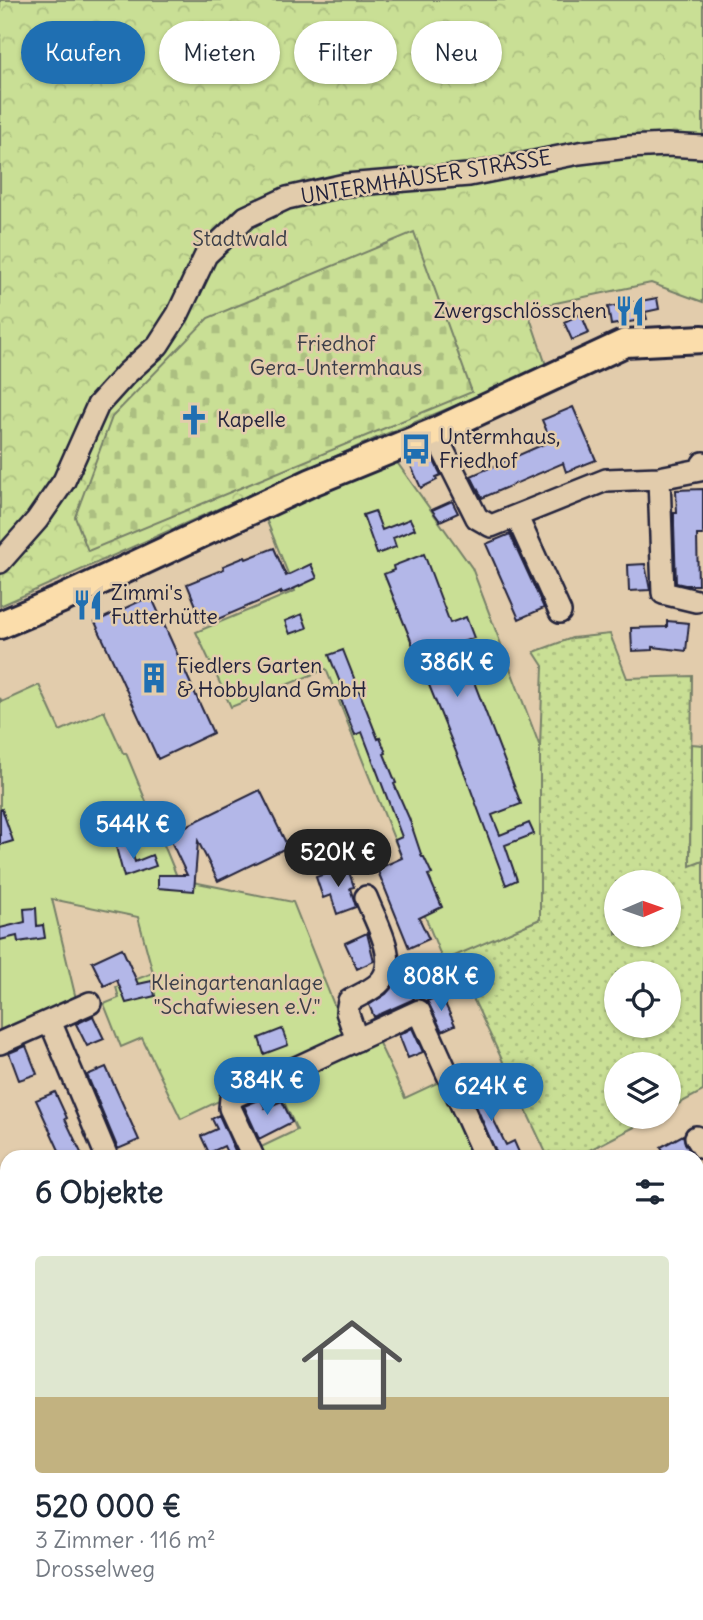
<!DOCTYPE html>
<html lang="de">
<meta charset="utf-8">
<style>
:root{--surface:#fff;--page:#f2f2f3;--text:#1f2937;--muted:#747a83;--accent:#1f6fb2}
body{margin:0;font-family:Delius,sans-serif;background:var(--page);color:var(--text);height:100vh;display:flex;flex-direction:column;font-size:26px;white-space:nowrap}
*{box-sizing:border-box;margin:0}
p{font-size:23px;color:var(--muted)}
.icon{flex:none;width:38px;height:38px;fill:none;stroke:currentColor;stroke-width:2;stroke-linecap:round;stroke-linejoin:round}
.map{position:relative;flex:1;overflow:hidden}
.panel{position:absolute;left:0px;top:1150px;width:704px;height:471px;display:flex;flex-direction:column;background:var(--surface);border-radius:21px 21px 0 0;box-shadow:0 2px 5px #0004}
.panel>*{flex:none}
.top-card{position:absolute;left:21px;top:21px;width:662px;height:63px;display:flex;gap:14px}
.needle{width:46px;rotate:88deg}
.controls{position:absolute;left:604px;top:870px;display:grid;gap:14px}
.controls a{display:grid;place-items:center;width:77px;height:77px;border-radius:50%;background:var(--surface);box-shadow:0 2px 5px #0004;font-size:35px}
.price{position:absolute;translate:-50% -60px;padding:0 16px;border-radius:24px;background:var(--accent);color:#fff;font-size:23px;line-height:46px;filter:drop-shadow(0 2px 4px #0008)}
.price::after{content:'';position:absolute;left:50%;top:42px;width:21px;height:16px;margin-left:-10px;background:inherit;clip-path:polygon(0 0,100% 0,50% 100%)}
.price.current{background:#222;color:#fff}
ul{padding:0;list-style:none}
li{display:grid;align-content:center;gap:14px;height:371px;padding:0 35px}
li span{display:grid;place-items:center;height:217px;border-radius:7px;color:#555}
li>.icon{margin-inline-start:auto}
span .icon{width:126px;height:126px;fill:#fffc;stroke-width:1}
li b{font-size:30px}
h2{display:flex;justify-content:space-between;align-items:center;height:84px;padding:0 35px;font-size:30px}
.pill{padding:0 24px;border-radius:32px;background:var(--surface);box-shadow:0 2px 5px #0004;font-size:24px;line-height:63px}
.pill.current{background:var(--accent);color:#fff}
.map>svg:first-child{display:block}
</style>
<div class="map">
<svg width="703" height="1620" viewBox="0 0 703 1620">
<defs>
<pattern id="grass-dots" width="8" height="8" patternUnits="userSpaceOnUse" patternTransform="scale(1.75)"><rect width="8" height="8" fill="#c9df95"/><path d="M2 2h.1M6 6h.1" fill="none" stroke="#acbf81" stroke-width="1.8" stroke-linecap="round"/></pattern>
<pattern id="forest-crowns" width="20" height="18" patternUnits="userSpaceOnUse" patternTransform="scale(1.75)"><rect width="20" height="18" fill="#c9df95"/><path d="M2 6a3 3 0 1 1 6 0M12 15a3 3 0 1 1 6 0" fill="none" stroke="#acbf81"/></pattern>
<pattern id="cemetery-stones" width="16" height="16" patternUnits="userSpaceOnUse" patternTransform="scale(1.75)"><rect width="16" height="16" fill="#c9df95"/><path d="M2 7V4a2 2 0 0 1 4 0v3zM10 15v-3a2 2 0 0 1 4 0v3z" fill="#acbf81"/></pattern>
</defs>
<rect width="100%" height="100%" fill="#e2ccac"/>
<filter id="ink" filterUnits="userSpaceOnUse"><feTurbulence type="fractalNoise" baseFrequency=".0143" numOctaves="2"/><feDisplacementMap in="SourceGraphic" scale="14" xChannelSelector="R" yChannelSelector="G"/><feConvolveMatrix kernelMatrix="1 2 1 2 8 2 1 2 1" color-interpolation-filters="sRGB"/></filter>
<g filter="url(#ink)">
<!-- grass -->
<path fill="url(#grass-dots)" stroke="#768068" stroke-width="2" fill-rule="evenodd" d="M610,634L627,678L692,676L690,865L703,861V1091L669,1109L668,1064H616V1116L654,1117L576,1157H548L453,956L540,919V747L543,666L534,652L572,638ZM616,882H668V934H616ZM616,973H668V1026H616Z"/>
<!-- forest -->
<path fill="url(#forest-crowns)" stroke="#768068" stroke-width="2" d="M0,0H703V302L651,283L527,309L547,368L379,437L0,606Z
M504,1614H588L579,1620H486Z"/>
<!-- cemetery -->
<path fill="url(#cemetery-stones)" stroke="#768068" stroke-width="2" d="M414,232L472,392L88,551L75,517L112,417L208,318Z"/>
<!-- garden -->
<path fill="#c9df95" stroke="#768068" stroke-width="2" d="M379,437L472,568L540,747V919L443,961L326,669L231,707L196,632L295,591L256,494Z
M39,685L60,731L104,711L123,753H126L178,879L293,902L348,1040L181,1119L142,1038L121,1047L104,1004L119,998L116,987L153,973L138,917L52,899L77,1003L0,1036V698L2,702Z
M691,744L703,745V861L690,866Z
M378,1041L405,1098L441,1081L474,1157H261L257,1149L297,1130L276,1085Z
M39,1614H504L486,1620H42Z"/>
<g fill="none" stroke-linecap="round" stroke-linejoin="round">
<!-- stream -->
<path stroke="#5a8a9d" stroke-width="4.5" d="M521,1614L522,1620"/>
</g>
<!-- building -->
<path fill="#b3b7e8" stroke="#22223b" stroke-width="2" d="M657,298L659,309L645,312L647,319L611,325L608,307Z
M581,314L589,333L572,340L564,322Z
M573,407L596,460L566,472L563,463L482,498L471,476L551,441L542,420Z
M431,455L441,475L436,477L437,480L421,488L410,464Z
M703,489V535H697L698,585H685L676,583L674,526V513H677L676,490Z
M452,501L458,513L440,521L432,510Z
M375,511L382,530L410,519L415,529L393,538L396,547L377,554L363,515Z
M510,534L544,608L519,619L486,544Z
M274,548L286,576L311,564L317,578L291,590L281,594V592L204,625L187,584L224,569L223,566L245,557L246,559Z
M424,554L450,623L466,617L474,638L459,643L521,804L492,815L500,835L529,823L534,834L505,845L517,880L506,885L465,774L384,574L394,570L393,566Z
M645,564L650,590L629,591L628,565Z
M151,596L213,733L158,759L95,622Z
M302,614L307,628L290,634L285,621Z
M667,621L689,623L686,651L653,647V650L632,651L631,628L667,627Z
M343,650L378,739L380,738L386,753L384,754L396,783L394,784L409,818L422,857H424L432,874L428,875L442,907L419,918L429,939L409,948L377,869L402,858L395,840L402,837L362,732L355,735L338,692L343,690L329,655Z
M260,790L288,847L218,881L198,841L194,891L158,888V875H187L168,835Z
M2,809L13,841L0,845V810Z
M129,843L135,862L152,855L156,866L124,877L116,847Z
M347,866L354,887L350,888L356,907L337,914L331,895L323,898L316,877Z
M36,908L37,926L43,925L45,938L18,942L17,936L0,940V928L25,922L24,909Z
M367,933L374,961L357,969L345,943Z
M122,948L138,984L152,981L155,996L126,1003L117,980L104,986L92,962Z
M405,981L414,999L374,1017L369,1005L386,994L393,986Z
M441,995L455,1025L442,1031L427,1001Z
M93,1016L104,1039L87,1046L76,1024Z
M412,1028L423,1052L408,1058L399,1035Z
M282,1029L288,1045L264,1054L259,1038Z
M26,1046L37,1074L19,1080L9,1053Z
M106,1067L139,1140L118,1149L87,1075Z
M471,1074L506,1145L514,1141L521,1157H498L464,1078Z
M55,1092L67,1118L65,1119L83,1157H62L36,1100Z
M261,1099L265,1108L282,1101L292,1122L259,1139L244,1106Z
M219,1115L238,1157H229L224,1146L209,1153L201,1136L217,1129L212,1119Z
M683,1135L685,1143L694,1157H667L661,1147Z"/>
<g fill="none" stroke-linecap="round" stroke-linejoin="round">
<!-- minor casing -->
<g stroke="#22223b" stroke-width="26">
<path id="minor" d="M434,432L477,518L491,526L606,480L659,478L700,470L703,463
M659,478L663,593L696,601
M517,517L560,612
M0,562L37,520L64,481L98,405L126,374L158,345L178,314L206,255L246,217L287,198L345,185L469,175L579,153L628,147L667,145L703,147
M50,1021L107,1157
M357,1040L347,1012L349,1001C358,996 370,991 378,984C402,963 375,921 366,897
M0,1043L90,1003
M696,1137L703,1148
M253,1157L230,1108L231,1098L419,1011L485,1157
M696,1240L703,1237
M0,1291L7,1307
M0,1423H7"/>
</g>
<!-- major casing -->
<g stroke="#22223b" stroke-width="32">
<path id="major" d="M0,625L64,598L312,482L434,432L625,343L703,339"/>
</g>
<!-- minor -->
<use href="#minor" stroke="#e2ccac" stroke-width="21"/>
<!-- major -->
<use href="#major" stroke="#fbddab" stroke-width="26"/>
</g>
</g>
<!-- icons -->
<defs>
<g id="restaurant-bare" transform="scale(2.415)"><path d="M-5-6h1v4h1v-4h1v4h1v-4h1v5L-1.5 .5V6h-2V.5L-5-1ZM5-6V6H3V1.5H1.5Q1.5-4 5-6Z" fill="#1f6fb2" stroke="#e2ccac" stroke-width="2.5" paint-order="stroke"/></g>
<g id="church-bare" transform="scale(2.415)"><path d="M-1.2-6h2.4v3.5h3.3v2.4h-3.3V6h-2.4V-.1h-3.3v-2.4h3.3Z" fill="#1f6fb2" stroke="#e2ccac" stroke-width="2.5" paint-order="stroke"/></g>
<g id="bus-bare" transform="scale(2.415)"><path d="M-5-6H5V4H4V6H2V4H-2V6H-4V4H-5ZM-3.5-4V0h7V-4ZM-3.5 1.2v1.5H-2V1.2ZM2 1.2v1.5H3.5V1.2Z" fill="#1f6fb2" stroke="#e2ccac" stroke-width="2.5" paint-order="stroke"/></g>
<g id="building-bare" transform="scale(2.415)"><path d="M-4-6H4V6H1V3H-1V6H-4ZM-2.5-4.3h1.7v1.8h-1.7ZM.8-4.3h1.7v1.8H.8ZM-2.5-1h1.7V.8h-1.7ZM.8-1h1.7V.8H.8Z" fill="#1f6fb2" stroke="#e2ccac" stroke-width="2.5" paint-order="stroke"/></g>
</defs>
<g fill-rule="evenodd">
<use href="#restaurant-bare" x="630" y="311"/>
<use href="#church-bare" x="194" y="420"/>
<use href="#bus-bare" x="416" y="449"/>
<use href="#restaurant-bare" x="88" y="605"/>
<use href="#building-bare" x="154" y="678"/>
</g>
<g text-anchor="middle" stroke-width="5" stroke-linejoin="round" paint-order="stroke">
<!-- street labels -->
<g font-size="21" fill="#22223b" stroke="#e2ccac">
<text transform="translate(426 177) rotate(-9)" y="7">UNTERMHÄUSER STRASSE</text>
</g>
<!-- park labels -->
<g font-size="21" fill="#3b3e48" stroke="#e2ccac">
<text x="240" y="246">Stadtwald</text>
<text x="336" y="351">Friedhof<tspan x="336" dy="24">Gera-Untermhaus</tspan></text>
<text x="237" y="990">Kleingartenanlage<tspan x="237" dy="24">"Schafwiesen e.V."</tspan></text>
</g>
<!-- poi labels -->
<g font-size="21" fill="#22223b" stroke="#e2ccac" text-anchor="start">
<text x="607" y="318" text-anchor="end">Zwergschlösschen</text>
<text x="217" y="427">Kapelle</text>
<text x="439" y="444">Untermhaus,<tspan x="439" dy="24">Friedhof</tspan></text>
<text x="111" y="600">Zimmi's<tspan x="111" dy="24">Futterhütte</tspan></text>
<text x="177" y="673">Fiedlers Garten<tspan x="177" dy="24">&amp; Hobbyland GmbH</tspan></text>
</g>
</g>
</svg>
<div class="controls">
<a><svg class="needle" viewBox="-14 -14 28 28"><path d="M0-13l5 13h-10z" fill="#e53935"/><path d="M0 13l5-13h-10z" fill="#747a83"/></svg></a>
<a><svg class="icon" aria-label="locate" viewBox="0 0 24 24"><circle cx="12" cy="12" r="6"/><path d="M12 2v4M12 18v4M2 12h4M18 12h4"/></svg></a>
<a><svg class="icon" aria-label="layers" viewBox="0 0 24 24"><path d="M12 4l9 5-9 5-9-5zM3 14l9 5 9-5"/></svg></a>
</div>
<b class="price" style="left:457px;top:699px">386K €</b>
<b class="price" style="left:133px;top:861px">544K €</b>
<b class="price current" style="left:338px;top:889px">520K €</b>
<b class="price" style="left:441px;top:1013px">808K €</b>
<b class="price" style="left:267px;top:1117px">384K €</b>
<b class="price" style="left:491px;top:1123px">624K €</b>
<div class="top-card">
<a class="pill current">Kaufen</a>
<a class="pill">Mieten</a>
<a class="pill">Filter</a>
<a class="pill">Neu</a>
</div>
<section class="panel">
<h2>6 Objekte<svg class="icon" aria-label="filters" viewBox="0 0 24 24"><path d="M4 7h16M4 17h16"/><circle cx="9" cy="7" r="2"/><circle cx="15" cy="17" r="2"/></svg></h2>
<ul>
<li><span style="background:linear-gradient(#dfe7d0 65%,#c2b280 0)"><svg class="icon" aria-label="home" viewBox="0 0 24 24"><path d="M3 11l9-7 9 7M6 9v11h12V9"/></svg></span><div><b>520 000 €</b><p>3 Zimmer · 116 m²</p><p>Drosselweg</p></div></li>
</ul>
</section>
</div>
